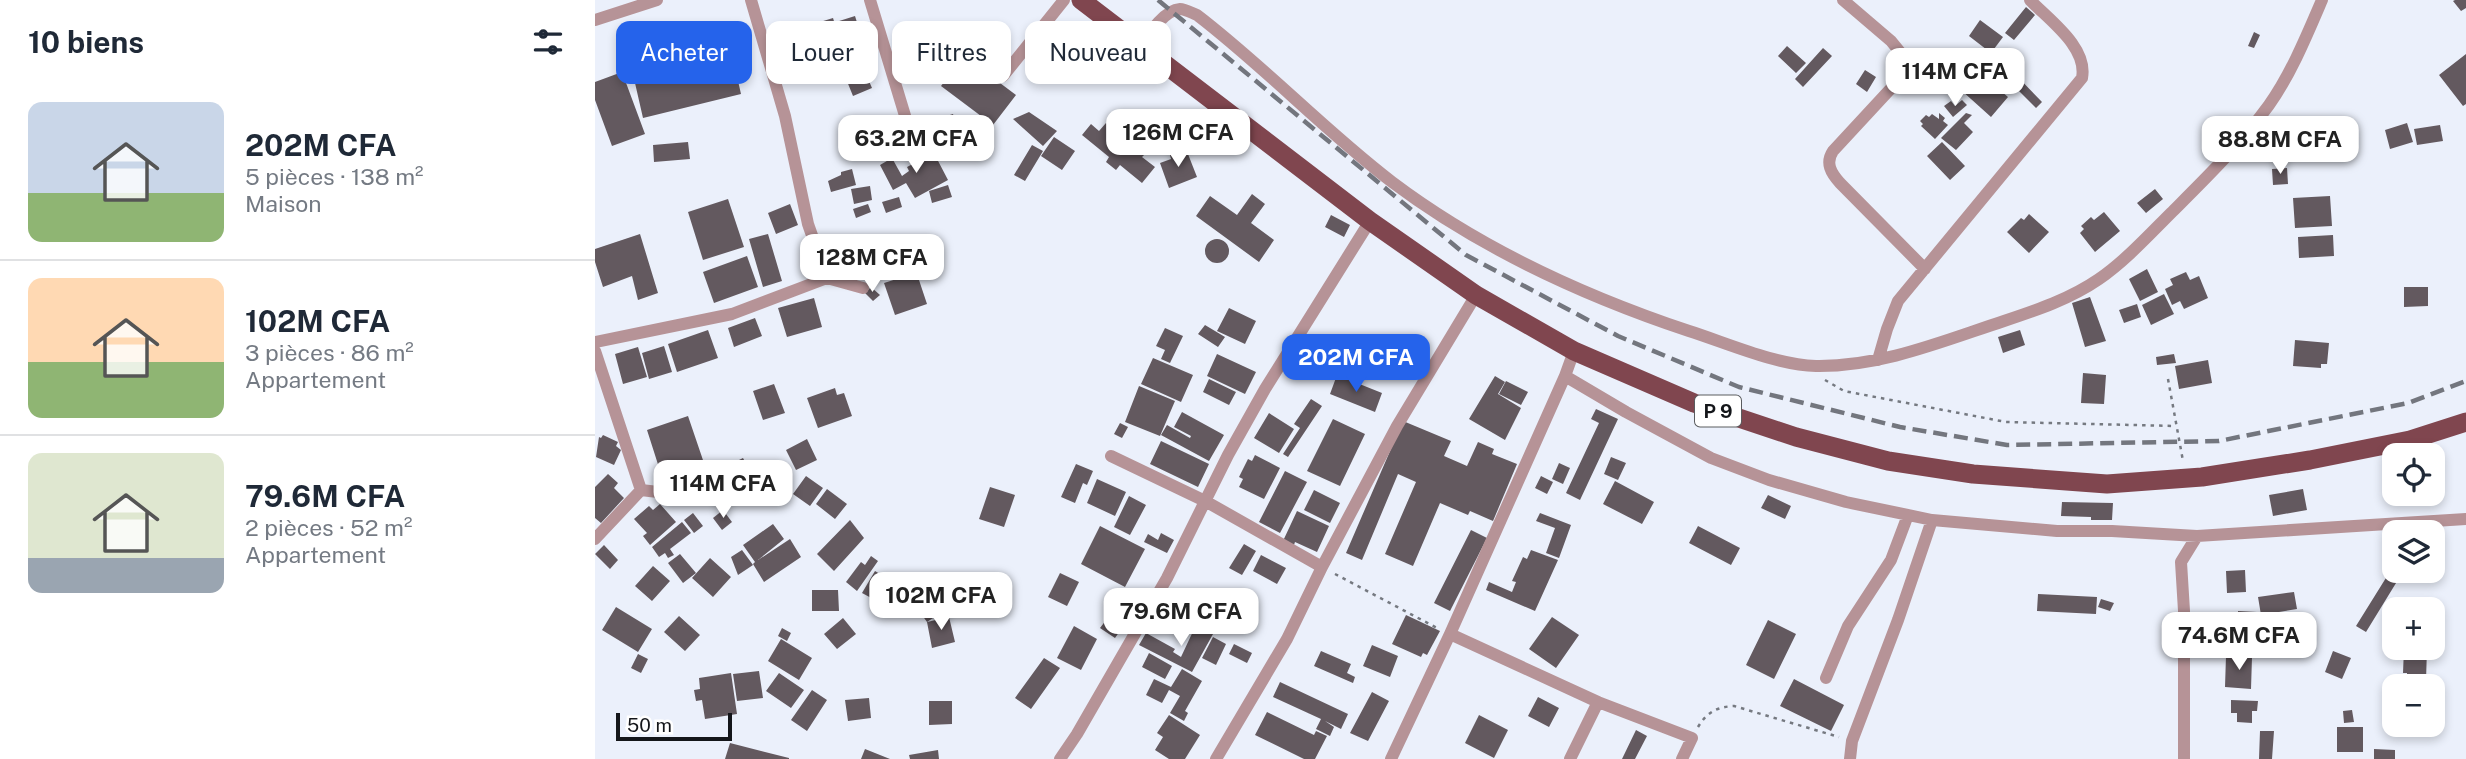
<!DOCTYPE html>
<html lang="fr">
<meta charset="utf-8">
<style>
:root{--surface:#fff;--page:#f6f6f7;--text:#1f2937;--muted:#747a83;--line:#e0e1e3;--accent:#2563eb}
body{margin:0;font-family:"Public Sans",sans-serif;background:var(--page);color:var(--text);height:100vh;display:flex;flex-direction:column;font-size:26px;white-space:nowrap}
*{box-sizing:border-box;margin:0}
p{font-size:23px;color:var(--muted)}
.icon{flex:none;width:38px;height:38px;fill:none;stroke:currentColor;stroke-width:2;stroke-linecap:round;stroke-linejoin:round}
.map{position:relative;flex:1;overflow:hidden}
.panel{display:flex;flex-direction:column;background:var(--surface);width:595px}
.panel>*{flex:none}
.top-card{position:absolute;left:21px;top:21px;width:665px;height:63px;display:flex;gap:14px}
.fabs{position:absolute;left:1787px;top:443px;display:grid;gap:14px}
.fabs a{display:grid;place-items:center;width:63px;height:63px;border-radius:14px;background:var(--surface);box-shadow:0 4px 10px #0003;font-size:35px}
.scale{position:absolute;left:21px;bottom:18px;width:116px;box-sizing:border-box;padding-left:7px;border:4px solid #14161a;border-top:0;font-size:19px;line-height:24px;white-space:nowrap;color:#14161a;-webkit-text-stroke:5px #fff;paint-order:stroke}
.price{position:absolute;translate:-50% -60px;padding:0 16px;border-radius:14px;background:#fff;color:#222;font-size:23px;line-height:46px;filter:drop-shadow(0 2px 4px #0008)}
.price::after{content:'';position:absolute;left:50%;top:42px;width:21px;height:16px;margin-left:-10px;background:inherit;clip-path:polygon(0 0,100% 0,50% 100%)}
.price.on{background:var(--accent);color:#fff}
ul{padding:0;list-style:none}
li{display:flex;align-items:center;gap:21px;height:175px;padding:0 28px}
li+li{border-top:2px solid var(--line)}
li span{display:grid;place-items:center;flex:none;width:196px;height:140px;border-radius:14px;color:#555}
li>.icon{margin-inline-start:auto}
span .icon{width:84px;height:84px;fill:#fffc;stroke-width:1}
li b{font-size:30px}
h2{display:flex;justify-content:space-between;align-items:center;height:84px;padding:0 28px;font-size:30px}
.pill{padding:0 24px;border-radius:14px;background:var(--surface);box-shadow:0 4px 10px #0003;font-size:24px;line-height:63px}
.pill.on{background:var(--accent);color:#fff}
main{display:flex;flex:1;min-height:0}
.map>svg:first-child{display:block}
</style>
<main>
<section class="panel">
<h2>10 biens<svg class="icon" aria-label="filters" viewBox="0 0 24 24"><path d="M4 7h16M4 17h16"/><circle cx="9" cy="7" r="2"/><circle cx="15" cy="17" r="2"/></svg></h2>
<ul>
<li><span style="background:linear-gradient(#c9d6e8 65%,#8fb573 0)"><svg class="icon" aria-label="home" viewBox="0 0 24 24"><path d="M3 11l9-7 9 7M6 9v11h12V9"/></svg></span><div><b>202M CFA</b><p>5 pièces · 138 m²</p><p>Maison</p></div></li>
<li><span style="background:linear-gradient(#ffd9b3 60%,#8fb573 0)"><svg class="icon" aria-label="home" viewBox="0 0 24 24"><path d="M3 11l9-7 9 7M6 9v11h12V9"/></svg></span><div><b>102M CFA</b><p>3 pièces · 86 m²</p><p>Appartement</p></div></li>
<li><span style="background:linear-gradient(#dfe7d0 75%,#9aa5b1 0)"><svg class="icon" aria-label="home" viewBox="0 0 24 24"><path d="M3 11l9-7 9 7M6 9v11h12V9"/></svg></span><div><b>79.6M CFA</b><p>2 pièces · 52 m²</p><p>Appartement</p></div></li>
</ul>
</section>
<div class="map">
<svg width="1871" height="759" viewBox="0 0 1871 759">
<rect width="100%" height="100%" fill="#ebf0fb"/>
<!-- building -->
<path fill="#63595f" d="M1860,0H1871V8L1866,11L1858,1Z
M1431,7L1440,15L1419,40L1410,33Z
M260,16L271,51L250,58L243,37L246,36L241,22Z
M238,18L243,34L239,36L247,63L263,56L277,88L258,96L245,64L220,71L218,64L226,61L212,26Z
M1385,20L1408,37L1396,53L1374,36Z
M56,29L60,45L47,49L42,32Z
M1659,32L1665,35L1659,48L1653,46Z
M212,33L214,47L219,46L221,59L213,60L215,69L203,71L197,36Z
M1192,46L1211,63L1201,73L1183,56Z
M1228,48L1237,56L1208,87L1200,79Z
M337,52L352,64L339,80L324,68Z
M1871,54V104L1868,106L1844,75Z
M369,56L421,95L398,125L346,86Z
M1396,56L1409,67L1403,74L1407,77L1400,86L1413,97L1396,117L1366,90Z
M138,59L146,94L48,118L40,83Z
M1270,70L1281,77L1272,92L1261,84Z
M27,72L50,134L17,146L0,100V82Z
M1420,74L1447,102L1441,108L1413,80Z
M1367,100L1372,105L1358,117L1349,106L1356,101L1360,106Z
M434,112L462,131L448,146L418,119Z
M1344,113L1350,118L1348,121L1353,125L1340,139L1326,126L1328,124L1325,121L1331,115L1334,117L1337,114L1344,119Z
M1371,113L1377,115L1369,123L1378,132L1361,150L1346,138Z
M358,114L365,136L343,142L336,121Z
M511,123L550,154L547,157L560,167L547,183L525,165L521,170L511,162L514,157L487,135L496,124L504,131Z
M1812,123L1818,142L1795,149L1790,130Z
M1845,125L1848,141L1822,145L1819,129Z
M459,137L480,151L467,170L446,156Z
M93,142L95,159L59,162L58,145Z
M1347,142L1370,166L1355,180L1332,156Z
M437,145L448,151L430,181L419,175Z
M591,149L602,177L574,188L565,163L576,159L575,155Z
M335,155L337,159L341,157L353,180L320,198L311,183L298,190L285,165L297,158L307,176L314,171L312,167Z
M1692,168L1693,184L1678,185L1677,169Z
M257,169L261,185L236,192L233,181L246,175V172Z
M353,185L357,197L337,203L334,191Z
M275,186L277,200L259,204L256,189Z
M1560,189L1568,199L1551,213L1542,203Z
M657,194L670,204L656,223L679,240L664,262L601,216L615,196L642,215Z
M1735,196L1737,226L1700,228L1698,198Z
M304,197L307,207L291,213L287,202Z
M133,199L149,247L108,260L93,212Z
M195,204L203,225L181,234L173,213Z
M273,204L276,212L261,218L258,209Z
M1509,212L1525,231L1500,252L1485,233L1489,229L1486,226L1496,217L1499,220Z
M1434,214L1454,232L1434,253L1412,232L1426,218L1429,220Z
M736,215L755,225L749,237L730,227Z
M45,234L63,293L43,300L37,276L8,287L0,262V249Z
M173,234L187,281L168,287L154,239Z
M283,234L289,253L259,264L252,245Z
M1738,235L1739,256L1704,258L1703,237Z
M610 251a12 12 0 1 1 24 0a12 12 0 1 1-24 0Z
M152,256L163,287L119,303L108,272Z
M1552,269L1563,292L1545,301L1534,279Z
M1591,272L1595,280L1604,276L1613,298L1589,309L1585,301L1577,305L1570,289L1578,285L1575,279Z
M311,276L313,280L323,277L332,304L300,315L289,283Z
M276,287L285,295L278,301L270,293Z
M1809,287H1833V306L1809,307Z
M1569,294L1579,314L1556,325L1547,305Z
M1495,297L1511,341L1490,347L1477,303Z
M219,298L227,327L192,337L183,308Z
M1542,304L1546,317L1529,323L1524,310Z
M634,308L661,321L650,344L622,331Z
M160,318L167,336L139,347L133,328Z
M610,325L630,337L623,347L603,334Z
M570,328L588,336L575,363L566,359L570,350L561,346Z
M113,330L123,358L82,372L73,344Z
M1425,330L1430,345L1408,353L1403,337Z
M1700,340L1734,343L1732,364H1726V368L1698,366Z
M69,346L77,372L54,379L47,353Z
M43,347L52,377L28,384L20,354Z
M622,354L661,372L650,394L612,376Z
M1579,354L1581,363L1562,365L1561,357Z
M558,358L598,375L586,402L546,384Z
M1613,360L1617,383L1584,389L1580,366Z
M1488,373L1511,375L1509,404L1486,403Z
M742,375L787,393L780,412L735,394Z
M900,376L910,382L903,394L926,408L910,440L874,419Z
M614,379L641,392L634,405L608,392Z
M911,381L933,392L926,405L904,394Z
M179,384L190,413L168,420L158,391Z
M544,386L580,401L565,436L530,422Z
M240,388L242,395L249,393L257,416L223,428L212,398Z
M716,399L727,406L693,457L688,454L705,428L699,424Z
M1001,409L1023,419L985,500L971,493L1004,423L996,419Z
M587,412L629,435L614,461L566,435L572,425L595,438L596,436L579,427Z
M674,413L699,429L684,453L659,438Z
M93,416L110,466L68,480L52,430Z
M738,419L770,434L745,486L712,471Z
M808,421L856,441L849,456L872,466L883,442L899,449L897,454L922,464L898,521L875,511L873,515L845,503L818,566L790,554L821,482L803,474L767,560L751,553Z
M525,423L533,427L527,438L519,434Z
M8,435L23,442L21,446L26,450L19,465L1,457L4,437L6,438Z
M212,439L222,460L201,470L191,450Z
M566,441L614,464L603,487L555,464Z
M660,455L685,468L669,499L644,487L648,479L644,477L653,459L657,461Z
M1016,457L1031,463L1023,480L1009,474Z
M148,458L160,481L130,496L122,480L143,469L140,462Z
M964,463L975,468L968,484L957,479Z
M481,464L498,471L492,485L488,483L480,503L466,497Z
M690,471L712,482L685,533L664,522Z
M13,474L23,483L19,488L29,498L6,523L0,518V487Z
M211,476L228,488L215,506L198,494Z
M946,476L958,482L952,494L940,488Z
M502,479L531,492L520,516L492,503Z
M1020,481L1059,502L1047,524L1008,504Z
M395,487L420,495L409,527L384,519Z
M232,489L252,504L240,519L221,504Z
M1708,489L1712,510L1678,516L1674,495Z
M719,490L745,503L735,523L709,510Z
M1173,495L1196,506L1190,519L1166,508Z
M534,496L551,505L535,535L519,527Z
M1467,502L1518,503L1517,520H1496V517L1466,516Z
M65,504L81,522L55,545L48,536L52,533L39,519L54,506L58,510Z
M128,510L137,522L127,530L118,518Z
M702,511L734,526L722,552L700,542L699,545L688,541Z
M98,513L108,526L99,533L89,520Z
M945,513L976,525L964,558L951,553L960,528L941,521Z
M255,520L269,538L239,571L222,554Z
M87,522L96,533L75,549L79,555L73,558L70,553L64,557L57,547Z
M178,524L189,539L163,560L195,539L206,557L169,582L158,564L160,562L148,545Z
M505,526L550,549L530,587L486,564Z
M1103,526L1145,548L1136,565L1094,543Z
M876,530L892,538L855,611L839,603Z
M566,533L579,540L572,553L549,542L553,534L563,540Z
M649,544L661,551L647,575L634,568Z
M9,545L23,560L15,569L0,554Z
M147,550L158,565L143,575L136,557Z
M936,550L963,560L940,611L891,590L894,582L917,592L921,582L917,581L928,557L932,559Z
M85,554L101,573L88,583L73,563Z
M666,555L691,568L682,584L658,571Z
M276,556L283,561L262,591L251,582L266,562L270,565Z
M115,558L136,577L118,597L97,578Z
M1799,565V570H1809L1771,632L1761,626Z
M58,566L75,581L57,601L40,586Z
M1650,570L1651,592L1632,593L1631,571Z
M280,571L293,579L280,600L267,593Z
M465,573L484,582L472,606L453,597Z
M626,588L637,593L617,630L607,624Z
M217,590H243L244,611H217Z
M1699,592L1702,609L1666,615L1663,597Z
M1443,594L1502,597L1501,614L1442,611Z
M1506,599L1519,603L1515,611L1503,607Z
M1813,601H1827L1826,609H1813Z
M342,605L347,612L332,622L327,615Z
M21,607L57,629L43,652L7,630Z
M518,611L532,621L520,638L505,628Z
M1643,611L1662,612L1661,625L1643,624Z
M811,615L845,631L832,655L828,653L826,657L797,644Z
M84,616L105,635L90,651L69,632Z
M354,617L360,642L337,648L332,622Z
M957,617L984,635L961,668L934,649Z
M1617,617H1637V653H1616Z
M248,618L261,634L242,649L229,634Z
M1173,620L1201,634L1179,679L1151,665Z
M601,625L618,634L597,672L544,645L551,633L580,649L578,652L586,657Z
M479,626L502,639L486,670L462,658Z
M187,628L196,633L192,641L183,636Z
M618,637L631,644L621,665L607,658Z
M186,639L217,658L204,680L173,661Z
M639,644L657,653L652,663L634,654Z
M777,645L803,656L795,677L768,666Z
M1809,648H1832L1831,681H1812V673H1808Z
M726,651L756,664L752,673L760,677L758,683L719,666Z
M1738,651L1756,658L1747,679L1730,672Z
M554,653L577,666L570,679L547,667Z
M43,654L53,659L46,673L36,668Z
M1631,656L1657,657L1656,689L1630,687Z
M449,658L465,668L436,709L420,698Z
M587,669L607,681L590,711L593,713L589,721L575,713L585,696L574,690L567,703L551,695L559,679L576,687Z
M164,671L168,698L142,701L138,674Z
M136,673L142,714L110,719L107,700L101,701L99,690L105,689L104,678Z
M184,673L209,690L196,708L171,691Z
M1199,679L1249,705L1236,731L1185,706Z
M685,682L753,714L746,729L730,721L739,727L735,736L721,729L726,719L678,697Z
M217,690L232,700L212,731L196,720Z
M777,692L794,701L773,741L755,733Z
M943,697L964,708L954,727L933,716Z
M274,698L276,718L253,721L250,700Z
M1636,700L1663,701L1662,711H1657V723L1642,722V713H1636Z
M334,701H357V724L334,725Z
M1757,710L1759,722L1749,723L1748,711Z
M672,712L719,735L721,731L732,736L720,759H709L660,735Z
M574,715L605,735L590,759H574L560,750L568,737L562,733Z
M884,715L913,730L899,758L870,743Z
M1742,727H1768V752H1742Z
M1041,730L1052,736L1040,759H1027Z
M1665,731H1679L1677,759H1664Z
M135,743L194,758V759H130Z
M270,749L295,759H266Z
M1779,749L1800,750V759H1779Z
M343,750L344,759H315L314,755Z"/>
<g fill="none" stroke-linecap="round" stroke-linejoin="round">
<!-- path -->
<path stroke="#757980" stroke-width="2.5" stroke-dasharray="3.5 5" stroke-linecap="butt" d="M1573,379L1588,461
M1230,380L1249,391L1411,422L1581,426
M740,574L842,628
M1103,727C1112,712 1122,707 1139,706L1244,737"/>
<!-- street -->
<path stroke="#b69397" stroke-width="12" d="M156,0L190,116L213,224L232,278L268,288
M275,0L321,152
M1248,0L1296,41L1314,63L1313,70L1238,151C1230,163 1236,173 1245,183L1330,269
M0,20L62,0
M546,46C554,34 569,10 585,9C590,9 597,13 602,15C670,67 729,130 797,182C886,249 989,296 1094,331C1132,343 1181,365 1221,366C1286,367 1348,341 1409,321C1442,310 1475,299 1504,279C1530,261 1553,236 1576,213C1610,179 1645,145 1674,105C1696,74 1712,35 1727,0
M408,76L469,0
M0,342L137,314L232,278
M0,351L46,490L130,500
M979,351L970,376L1031,412L1116,458L1174,480L1251,502L1337,520L1462,531H1517L1602,536L1871,519
M1283,360L1292,329L1303,301L1487,78C1493,47 1454,20 1435,0
M516,456L610,501L727,567
M0,539L46,490
M855,634L1003,702L1097,738L1087,759
M1231,678L1253,626L1296,560L1313,515
M465,759L482,734L572,578L633,455L670,389L775,221
M621,759L692,639L727,567L802,426L881,295
M796,759L855,634L970,376
M975,759L1003,702
M1255,759L1257,741L1303,620L1337,520
M1589,759V611L1586,562L1602,536"/>
<!-- primary -->
<path stroke="#80464f" stroke-width="19" d="M486,0L775,221L881,295L979,351L1099,403L1201,437L1293,461L1378,474L1512,484L1607,477L1715,460L1815,440L1871,422"/>
<!-- rail -->
<path stroke="#73767e" stroke-width="4.5" stroke-dasharray="14 7" stroke-linecap="butt" d="M563,0L871,255L1023,336L1144,387L1305,427L1412,445L1624,441L1813,403L1871,381"/>
</g>
<g text-anchor="middle" stroke-width="7" stroke-linejoin="round" paint-order="stroke">
<!-- shield labels -->
<rect fill="#fff" stroke="#5a5c5f" stroke-width="2" x="1100" y="395.5" width="46" height="31" rx="5"/>
<g font-size="19" font-weight="bold" fill="#14161a">
<text x="1123" y="418">P 9</text>
</g>
</g>
</svg>
<div class="fabs">
<a><svg class="icon" aria-label="locate" viewBox="0 0 24 24"><circle cx="12" cy="12" r="6"/><path d="M12 2v4M12 18v4M2 12h4M18 12h4"/></svg></a>
<a><svg class="icon" aria-label="layers" viewBox="0 0 24 24"><path d="M12 4l9 5-9 5-9-5zM3 14l9 5 9-5"/></svg></a>
<a>+</a>
<a>−</a>
</div>
<div class="scale">50 m</div>
<b class="price" style="left:1360px;top:108px">114M CFA</b>
<b class="price" style="left:583px;top:169px">126M CFA</b>
<b class="price" style="left:321px;top:175px">63.2M CFA</b>
<b class="price" style="left:1685px;top:176px">88.8M CFA</b>
<b class="price" style="left:277px;top:294px">128M CFA</b>
<b class="price on" style="left:761px;top:394px">202M CFA</b>
<b class="price" style="left:128px;top:520px">114M CFA</b>
<b class="price" style="left:346px;top:632px">102M CFA</b>
<b class="price" style="left:586px;top:648px">79.6M CFA</b>
<b class="price" style="left:1644px;top:672px">74.6M CFA</b>
<div class="top-card">
<a class="pill on">Acheter</a>
<a class="pill">Louer</a>
<a class="pill">Filtres</a>
<a class="pill">Nouveau</a>
</div>
</div>
</main>
